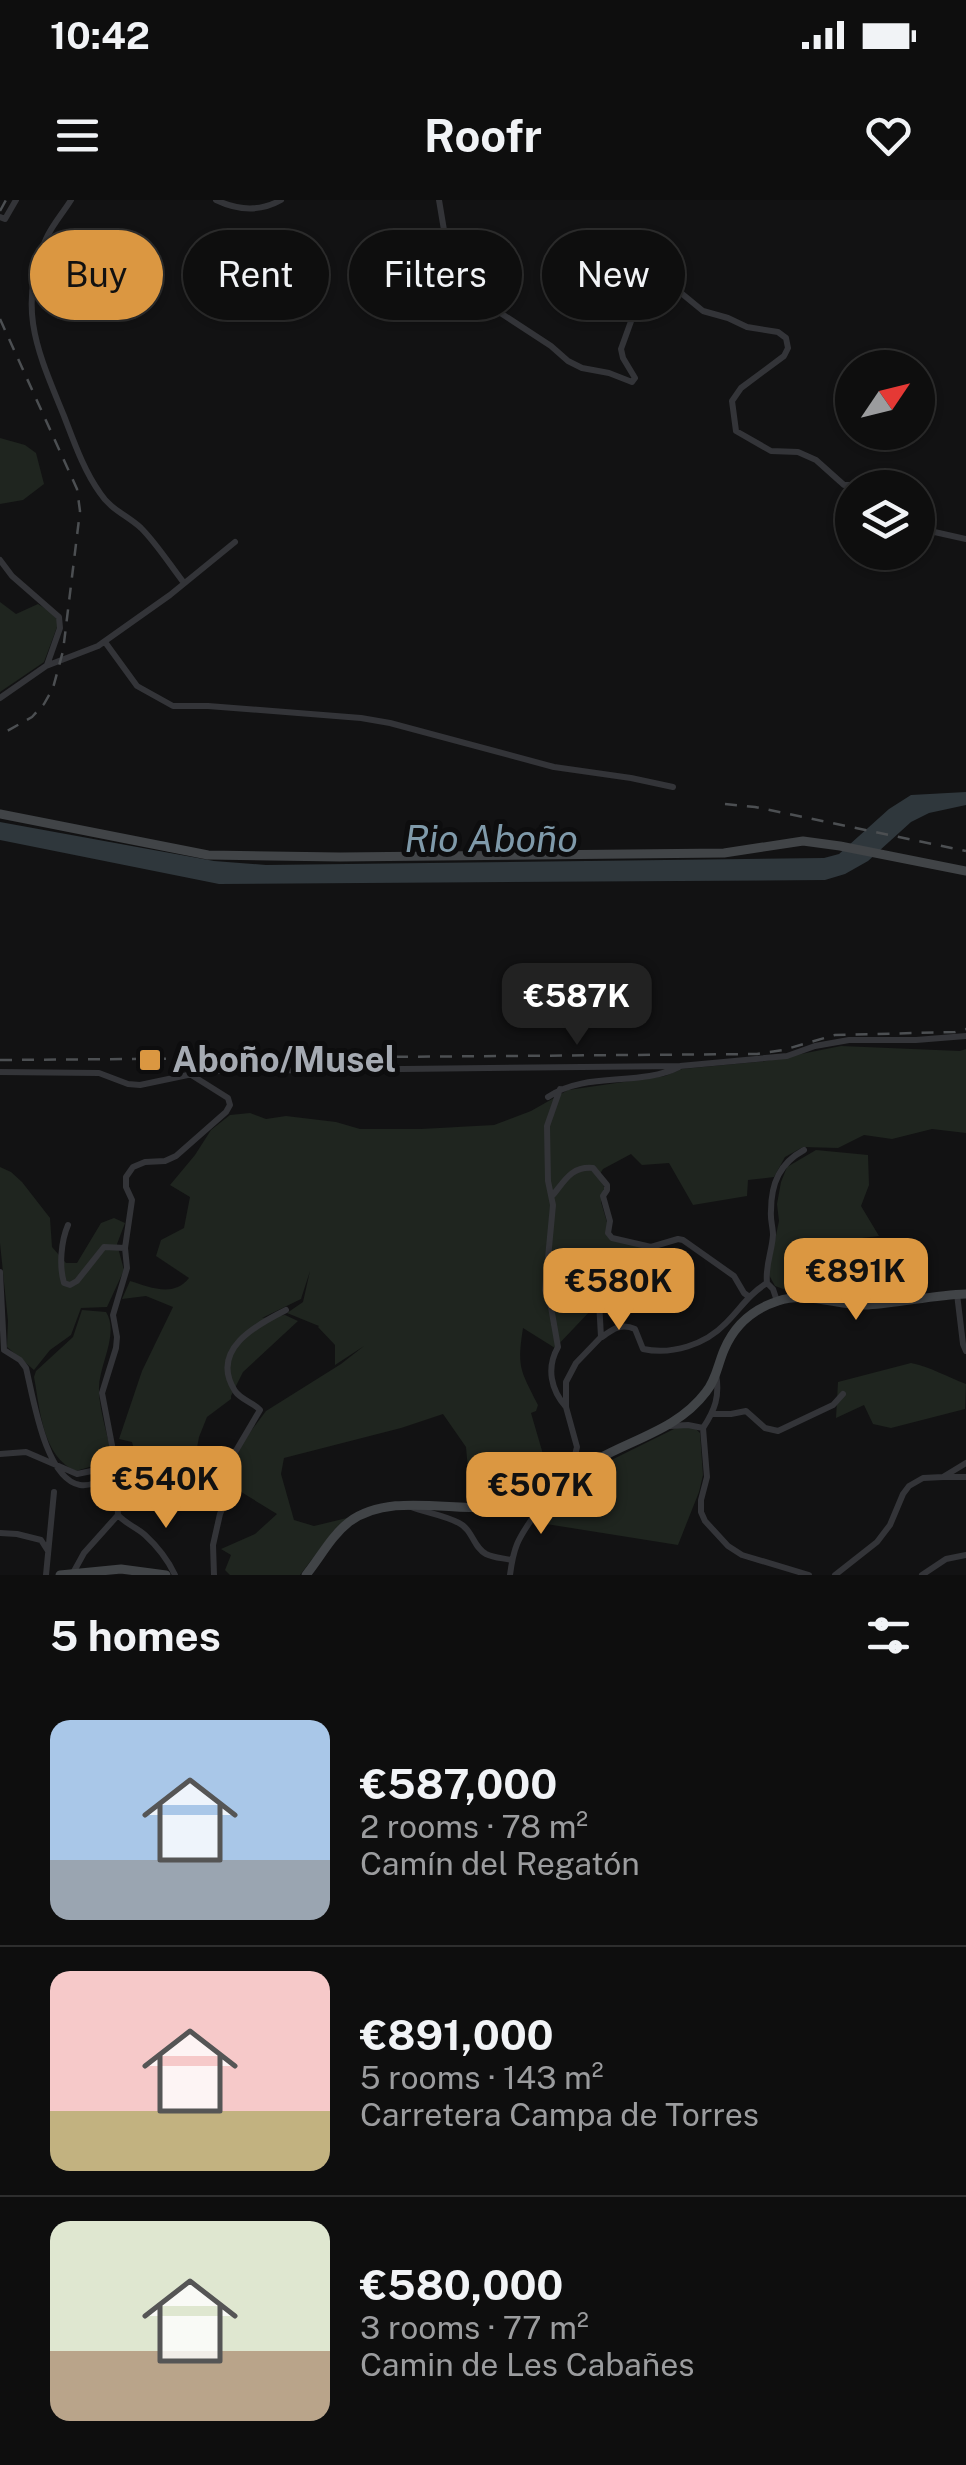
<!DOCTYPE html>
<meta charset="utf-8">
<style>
:root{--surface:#0e0e0e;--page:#171717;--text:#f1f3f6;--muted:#9b9c9e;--line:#2e2e2e;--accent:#db9741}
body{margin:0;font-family:"Public Sans",sans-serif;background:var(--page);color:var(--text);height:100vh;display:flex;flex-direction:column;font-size:38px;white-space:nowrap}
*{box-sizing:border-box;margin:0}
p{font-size:32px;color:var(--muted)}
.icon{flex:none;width:55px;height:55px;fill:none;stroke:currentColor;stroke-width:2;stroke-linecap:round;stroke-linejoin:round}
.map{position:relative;height:1375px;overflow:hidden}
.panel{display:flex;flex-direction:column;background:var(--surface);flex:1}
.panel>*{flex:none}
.hud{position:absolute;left:30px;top:30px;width:908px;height:90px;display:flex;gap:20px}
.needle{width:65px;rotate:55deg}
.buttons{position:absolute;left:835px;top:150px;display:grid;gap:20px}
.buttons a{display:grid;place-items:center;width:100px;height:100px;border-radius:50%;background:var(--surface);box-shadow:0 2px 8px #0004,0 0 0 2px var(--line);font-size:50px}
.price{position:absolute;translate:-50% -85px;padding:0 22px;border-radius:20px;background:var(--accent);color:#111;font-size:32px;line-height:65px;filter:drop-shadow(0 2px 5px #0008)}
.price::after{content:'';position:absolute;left:50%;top:60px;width:30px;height:22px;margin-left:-15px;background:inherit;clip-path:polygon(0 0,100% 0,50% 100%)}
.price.selected{background:#222;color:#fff}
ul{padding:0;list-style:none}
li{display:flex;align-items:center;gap:30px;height:250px;padding:0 50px}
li+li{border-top:2px solid var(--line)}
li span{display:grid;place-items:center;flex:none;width:280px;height:200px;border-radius:20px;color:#555}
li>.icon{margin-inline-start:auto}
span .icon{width:120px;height:120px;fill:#fffc;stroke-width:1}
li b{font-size:42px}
h2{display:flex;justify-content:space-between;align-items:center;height:120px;padding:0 50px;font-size:42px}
.tag{padding:0 35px;border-radius:45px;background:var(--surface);box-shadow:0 2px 8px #0004,0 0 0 2px var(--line);font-size:35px;line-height:90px}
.tag.selected{background:var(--accent);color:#111}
.status{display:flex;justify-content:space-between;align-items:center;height:70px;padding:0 50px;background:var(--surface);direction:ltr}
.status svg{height:28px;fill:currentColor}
header{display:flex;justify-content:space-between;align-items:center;height:130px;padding:0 50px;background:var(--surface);font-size:45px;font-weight:700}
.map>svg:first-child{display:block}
</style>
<div class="status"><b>10:42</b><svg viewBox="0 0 49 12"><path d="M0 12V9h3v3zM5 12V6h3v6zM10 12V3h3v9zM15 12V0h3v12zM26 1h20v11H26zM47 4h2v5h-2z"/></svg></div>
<header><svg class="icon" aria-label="menu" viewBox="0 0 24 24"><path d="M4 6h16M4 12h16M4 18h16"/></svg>Roofr<svg class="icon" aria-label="heart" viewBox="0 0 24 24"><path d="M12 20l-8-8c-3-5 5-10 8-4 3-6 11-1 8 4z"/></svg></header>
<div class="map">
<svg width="966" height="1375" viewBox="0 0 966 1375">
<rect width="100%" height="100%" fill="#121213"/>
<!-- green -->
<path fill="#1f251f" d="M0,238L25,245L36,253L44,284L23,300L0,304Z
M0,402L16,414L38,404L51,412L57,419V427L44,462L0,492Z
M841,846L960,851L966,849V933L932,929L892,939L864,935L838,948L803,947L785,957L774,977L748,980L747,996L693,1005L669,963L642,965L631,954L603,969L598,977L605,988L601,1002L612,1039L645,1047L646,1050L602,1083L593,1108L555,1148L523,1128C517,1168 520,1169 538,1205L536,1211L531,1213L552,1285C526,1301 500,1301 471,1302L466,1247L443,1214L401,1228L284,1258L281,1274L294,1320L314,1326L347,1318L335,1329L300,1375H230L225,1370L231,1355L221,1349L255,1334L277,1314L233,1287L231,1269L239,1247L266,1211L341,1164L364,1146L335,1165V1145L318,1127L319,1126L287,1113L303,1102L310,1071L301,1099L262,1118L285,1115L298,1121L243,1172L231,1196V1199L207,1217L199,1237L192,1275L176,1273L172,1269L140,1272L132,1242L119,1239L142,1171L173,1107L146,1096L122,1099L130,1081C150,1087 173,1098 189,1078L156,1056L161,1040L184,1028L190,997L170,985L195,955L211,930L230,915L250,913L266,919L286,916L336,922L360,929H421L494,925L531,911L568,890L665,876L682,869L766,861Z
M816,950L868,955L869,985L861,1006L879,1036L854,1039L853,1056L889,1057L885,1095L848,1097L807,1089L786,1090L775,1086L768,1073L779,1021L777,1004L781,982L787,967Z
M0,967L11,972L22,982L50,1018L52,1047L66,1063H77L101,1023L114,1018L125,1023L117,1044L124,1070L107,1107L81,1108L71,1135L50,1150L34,1170L7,1147L8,1121L0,1043Z
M82,1110L106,1112C120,1134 98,1166 99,1190C99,1209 109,1240 113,1260L76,1271C42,1257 40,1208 34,1177L36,1171L73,1137Z
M911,1163C931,1167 947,1177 966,1184L965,1209L891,1228L873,1224L864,1205L836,1218L838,1182Z
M676,1228H695L700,1233L703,1275L699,1292L678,1345L540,1323L536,1320L549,1299L585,1273Z"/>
<!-- water -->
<path fill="#2f373c" d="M966,592V605L929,613L911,622L868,661L845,674L825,680L219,684L0,640V622L214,661L266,665L824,658L839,654L889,609L911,595Z"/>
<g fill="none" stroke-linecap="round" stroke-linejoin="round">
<!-- street -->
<path stroke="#333438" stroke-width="6" d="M71,0C63,13 52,25 46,39C16,108 38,152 64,216C74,242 84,271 100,293C110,309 128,316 141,328C157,344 170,365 184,383
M216,0C237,10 260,12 281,0
M439,0L445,36L457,51L454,65L456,79L476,97L551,146L568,161L582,168L609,173L632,182L635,178L623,158L621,149L634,113L653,88L663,86L675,88L703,111L728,118L747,127L778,132L786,138L788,148L784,156L741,188L732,201L736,231L771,251L798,252L816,260L844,285H858L868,288
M0,17L5,19L16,0
M918,321L930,331L966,339
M0,360L12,376L59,417L60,428L47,465
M105,442L137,486L173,506H208L361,518L390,523L554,567L631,578L673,587
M0,498L46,466L98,446L170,395L235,342
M0,872L99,873L128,884L140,885L202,872L220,871L680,866L787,856L815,846L849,840H916L966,836
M560,889L547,926L548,981L553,1005L545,1090L551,1107L558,1147C546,1168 551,1190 566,1207
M548,897C586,871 639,887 679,867
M553,995C565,980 572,966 593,968L607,985V990L603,996L610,1021L608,1033L612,1038L651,1047L678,1039L683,1040L734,1076L744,1093L748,1096
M68,1025C61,1041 59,1066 64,1083L70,1085L77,1081L104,1047L125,1048
M0,1072L4,1150L20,1160L26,1168C33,1196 45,1279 80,1285C93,1287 106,1278 116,1272
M957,1094L963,1144L966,1151
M777,1101L773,1089L767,1083C765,1065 772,1052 773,1035C773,1027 770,1019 771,1011C771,983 780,963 804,950
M602,1137C613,1129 621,1123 635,1129L643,1149C672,1155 705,1145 726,1123C741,1108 748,1095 767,1083
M713,1214H731L746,1211L765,1228L778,1231L833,1205L843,1194
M670,1226L688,1225L703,1228L707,1277L701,1300V1312L705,1321L728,1346L742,1355L809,1375
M703,1228C715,1210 720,1196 716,1174
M0,1254L26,1252L77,1274L116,1266
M579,1271L575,1255L577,1247L566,1207V1182L576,1163L601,1137L599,1101L604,1090L651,1047
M945,1277H966
M563,1281L574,1256
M411,1307C427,1313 444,1315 459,1323C473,1330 473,1347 486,1354C494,1358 503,1358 511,1360
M118,1315C126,1324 136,1327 145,1335C157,1346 168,1360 175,1375
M0,1333L17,1334L41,1340L48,1351
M73,1373L84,1353L118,1315L116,1266L102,1193L116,1148L117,1137L113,1115L127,1068L125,1048L132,1000L126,987V977L133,967L145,962L165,961L176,956L226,912L230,905L228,898L193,876
M46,1375L54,1292
M214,1375L213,1345L220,1314L229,1292V1271L234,1254L260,1210C253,1202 241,1200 235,1191C209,1150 256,1125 286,1110
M510,1375C515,1336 523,1335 542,1303V1297
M835,1375L877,1342L890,1325L903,1294L909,1286L923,1278L943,1277L966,1263
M922,1375L946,1359L966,1355"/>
<!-- secondary -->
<path stroke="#414447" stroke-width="9" d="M0,614L208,655L340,657L724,653L803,641L840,646L966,671
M60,1375L121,1369L166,1375
M306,1375C320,1358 331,1336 349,1322C400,1284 485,1326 541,1297C561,1287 578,1270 598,1259C636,1238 679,1228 706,1192C716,1180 718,1164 724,1150C734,1126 753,1109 778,1101C808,1091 838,1106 868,1105C901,1103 933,1095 966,1094"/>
<!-- rail -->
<path stroke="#4c4f52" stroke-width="2.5" stroke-dasharray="12 10" stroke-linecap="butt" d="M0,11L6,0
M0,119L77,289L80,311L63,451L53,488L44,504L32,517L0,535
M725,604L755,607L966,651
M0,860L757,854L783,850L835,835L955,832L966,829"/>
</g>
<!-- markers -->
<rect fill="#db9741" stroke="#0d0d0e" stroke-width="4" x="138" y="848" width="24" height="24" rx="5"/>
<g text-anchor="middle" stroke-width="10" stroke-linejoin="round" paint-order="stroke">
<!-- poi labels -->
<g font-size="35" font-weight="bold" fill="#a5aab2" stroke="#0d0d0e" text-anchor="start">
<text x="172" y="872">Aboño/Musel</text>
</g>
<!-- water labels -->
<g font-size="38" font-style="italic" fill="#7f9aaa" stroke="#0d0d0e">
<text x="491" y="652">Rio Aboño</text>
</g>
</g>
</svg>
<div class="buttons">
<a><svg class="needle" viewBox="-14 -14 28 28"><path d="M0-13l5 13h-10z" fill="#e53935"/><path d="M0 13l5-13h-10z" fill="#9b9c9e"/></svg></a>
<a><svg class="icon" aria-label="layers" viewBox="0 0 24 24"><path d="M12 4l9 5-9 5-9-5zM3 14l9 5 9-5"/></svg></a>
</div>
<b class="price selected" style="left:577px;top:848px">€587K</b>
<b class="price" style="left:856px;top:1123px">€891K</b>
<b class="price" style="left:619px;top:1133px">€580K</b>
<b class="price" style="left:166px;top:1331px">€540K</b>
<b class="price" style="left:541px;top:1337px">€507K</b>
<div class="hud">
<a class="tag selected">Buy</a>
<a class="tag">Rent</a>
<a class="tag">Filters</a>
<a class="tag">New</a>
</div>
</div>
<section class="panel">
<h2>5 homes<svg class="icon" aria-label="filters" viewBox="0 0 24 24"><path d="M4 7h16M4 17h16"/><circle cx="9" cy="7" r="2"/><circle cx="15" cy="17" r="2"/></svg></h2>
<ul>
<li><span style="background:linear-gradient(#a9c7e8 70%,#9aa5b1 0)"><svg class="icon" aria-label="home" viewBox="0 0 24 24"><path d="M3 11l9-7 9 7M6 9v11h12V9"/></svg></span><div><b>€587,000</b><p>2 rooms · 78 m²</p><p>Camín del Regatón</p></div></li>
<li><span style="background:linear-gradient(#f6c9c9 70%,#c2b280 0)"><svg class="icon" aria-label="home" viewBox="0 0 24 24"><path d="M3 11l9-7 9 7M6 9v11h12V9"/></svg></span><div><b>€891,000</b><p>5 rooms · 143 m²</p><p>Carretera Campa de Torres</p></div></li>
<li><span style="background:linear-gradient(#dfe7d0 65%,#b9a48a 0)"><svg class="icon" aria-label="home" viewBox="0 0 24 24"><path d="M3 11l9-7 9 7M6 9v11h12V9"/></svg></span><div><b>€580,000</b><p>3 rooms · 77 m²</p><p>Camin de Les Cabañes</p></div></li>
</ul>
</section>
